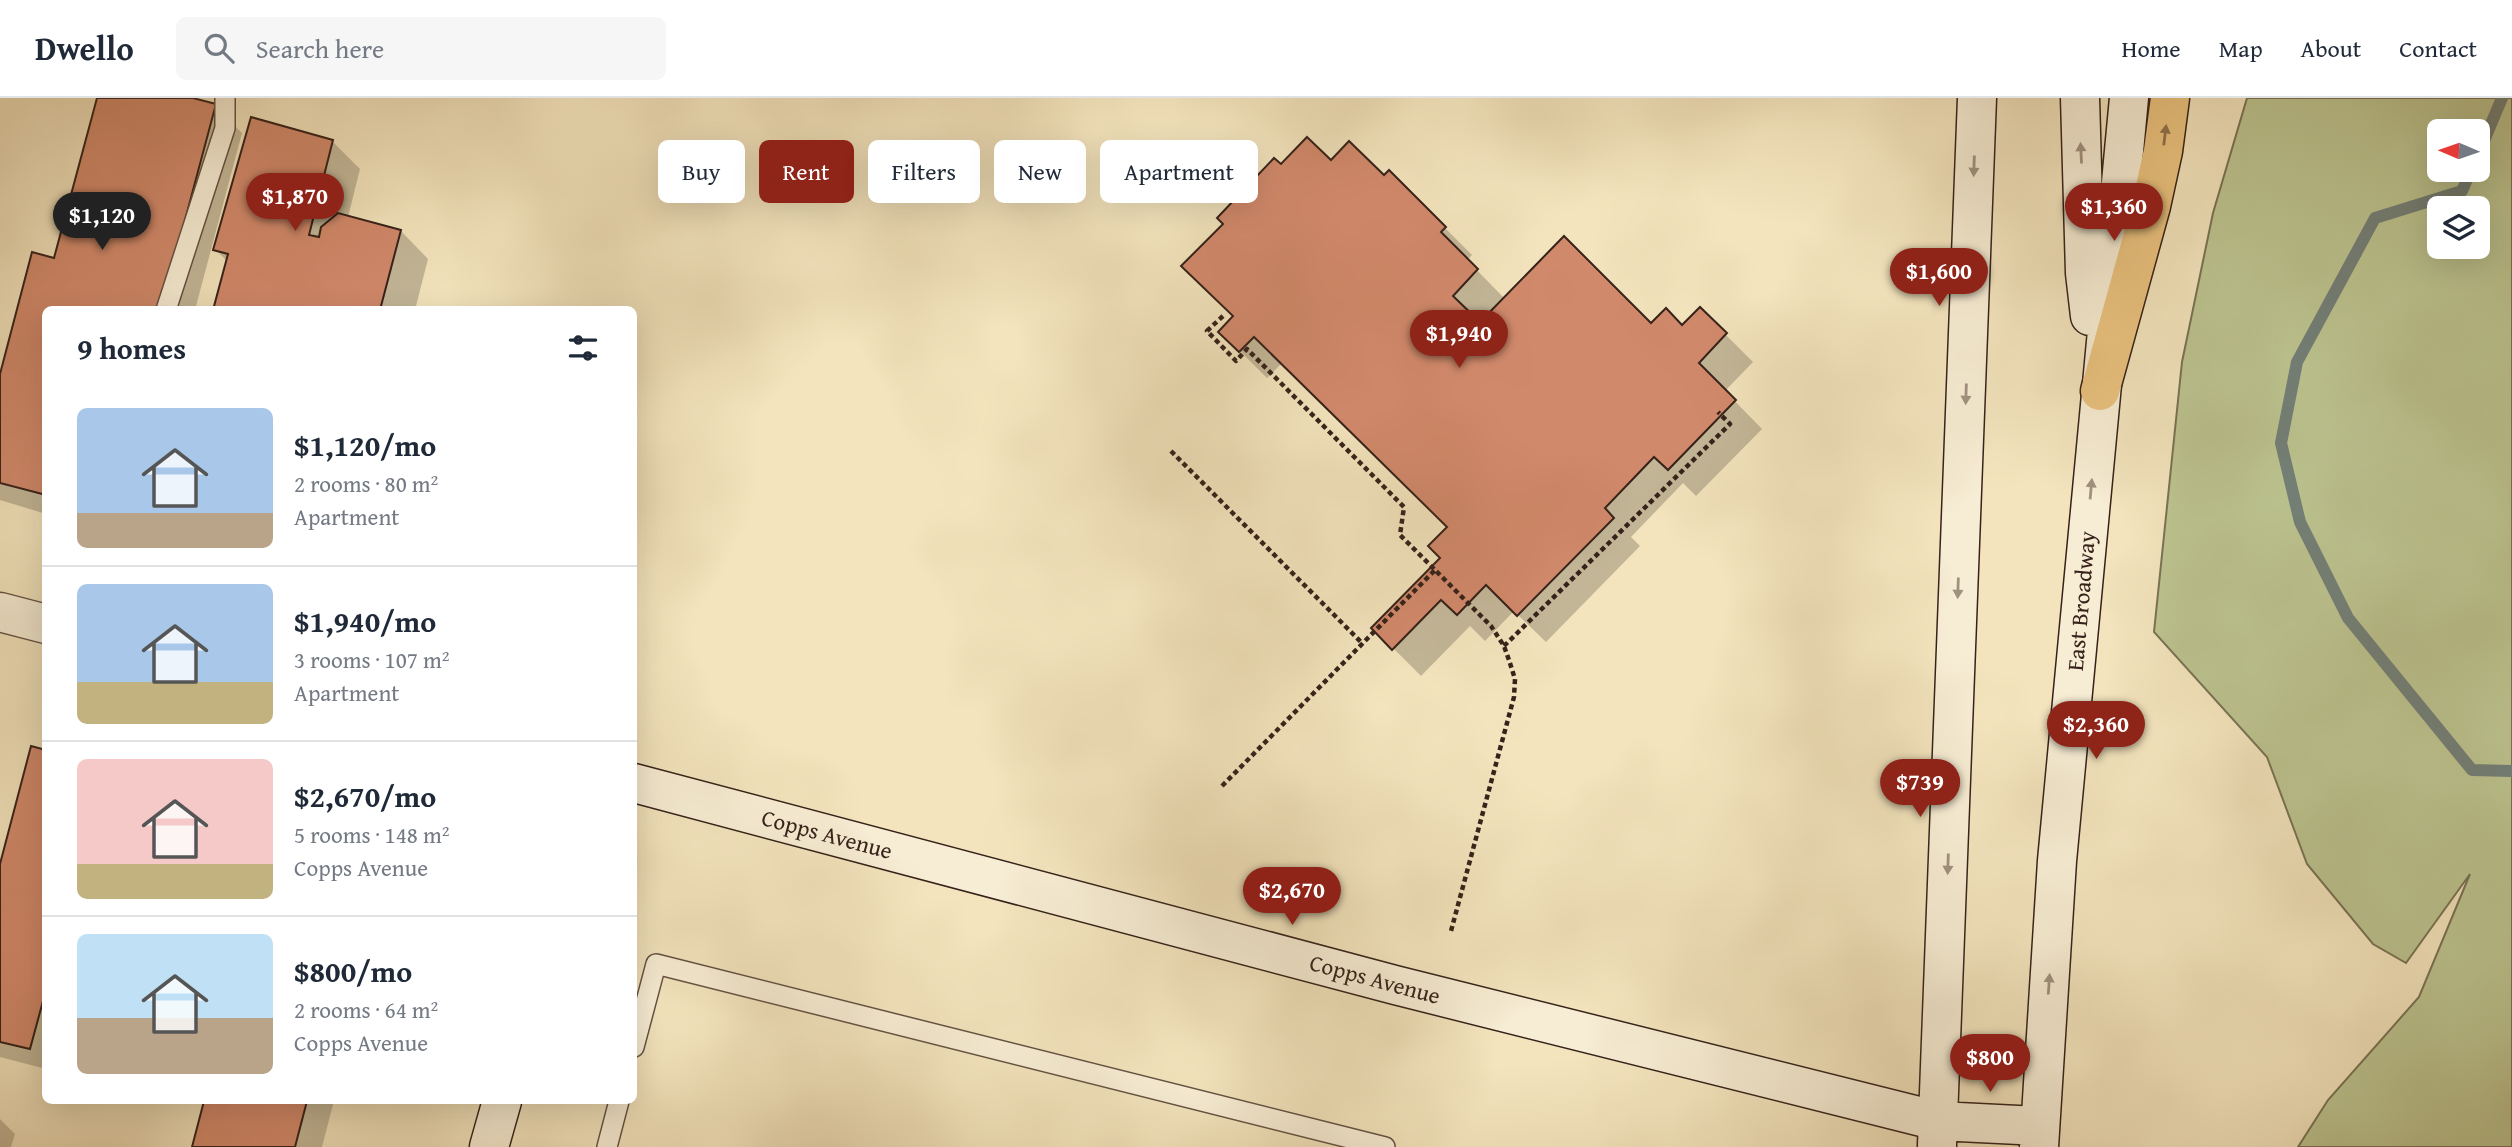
<!DOCTYPE html>
<meta charset="utf-8">
<style>
:root{--surface:#fff;--page:#f6f6f7;--text:#1f2937;--muted:#747a83;--line:#e0e1e3;--accent:#8f2418}
body{margin:0;font-family:"Gentium Book Plus",serif;background:var(--page);color:var(--text);height:100vh;display:flex;flex-direction:column;font-size:26px;white-space:nowrap}
*{box-sizing:border-box;margin:0}
p{font-size:23px;color:var(--muted)}
.icon{flex:none;width:38px;height:38px;fill:none;stroke:currentColor;stroke-width:2;stroke-linecap:round;stroke-linejoin:round}
.map{position:relative;flex:1;overflow:hidden}
.side{position:absolute;left:42px;top:208px;width:595px;height:798px;display:flex;flex-direction:column;background:var(--surface);border-radius:10px;box-shadow:0 7px 28px #0002}
.side>*{flex:none}
.guide{position:absolute;left:658px;top:42px;width:665px;height:63px;display:flex;gap:14px}
.needle{width:46px;rotate:272deg}
.buttons{position:absolute;left:2427px;top:21px;display:grid;gap:14px}
.buttons a{display:grid;place-items:center;width:63px;height:63px;border-radius:10px;background:var(--surface);box-shadow:0 7px 28px #0002;font-size:35px}
.price{position:absolute;translate:-50% -60px;padding:0 16px;border-radius:24px;background:var(--accent);color:#fff;font-size:23px;line-height:46px;filter:drop-shadow(0 2px 4px #0008)}
.price::after{content:'';position:absolute;left:50%;top:42px;width:21px;height:16px;margin-left:-10px;background:inherit;clip-path:polygon(0 0,100% 0,50% 100%)}
.price.active{background:#222;color:#fff}
ul{padding:0;list-style:none}
li{display:flex;align-items:center;gap:21px;height:175px;padding:0 35px}
li+li{border-top:2px solid var(--line)}
li span{display:grid;place-items:center;flex:none;width:196px;height:140px;border-radius:10px;color:#555}
li>.icon{margin-inline-start:auto}
span .icon{width:84px;height:84px;fill:#fffc;stroke-width:1}
li b{font-size:30px}
h2{display:flex;justify-content:space-between;align-items:center;height:84px;padding:0 35px;font-size:30px}
.tag{padding:0 24px;border-radius:10px;background:var(--surface);box-shadow:0 7px 28px #0002;font-size:24px;line-height:63px}
.tag.active{background:var(--accent);color:#fff}
header{display:flex;align-items:center;gap:42px;box-sizing:border-box;height:98px;padding:0 35px;background:var(--surface);border-bottom:2px solid var(--line)}
header strong{font-size:33px}
nav{display:flex;gap:38px;margin-inline-start:auto;font-size:24px}
.search{width:490px;height:63px;background:var(--page);display:flex;align-items:center;gap:18px;box-sizing:border-box;padding:0 24px;border-radius:10px;color:var(--muted);font-size:26px}
.map>svg:first-child{display:block}
</style>
<header>
<strong>Dwello</strong>
<div class="search"><svg class="icon" aria-label="search" viewBox="0 0 24 24"><circle cx="10" cy="10" r="6"/><path d="M15 15l6 6"/></svg>Search here</div>
<nav><a>Home</a><a>Map</a><a>About</a><a>Contact</a></nav>
</header>
<div class="map">
<svg width="2512" height="1049" viewBox="0 0 2512 1049">
<rect width="100%" height="100%" fill="#f3e4bd"/>
<filter id="stains"><feTurbulence type="fractalNoise" baseFrequency=".00286" numOctaves="4"/><feColorMatrix values="0 0 0 0 .2 0 0 0 0 .09 0 0 0 0 .02 0 0 0 .5 -.17"/></filter>
<radialGradient id="worn" r=".72"><stop offset=".6" stop-color="#630" stop-opacity="0"/><stop offset="1" stop-color="#630" stop-opacity=".3"/></radialGradient>
<!-- green -->
<path fill="#bcc490" stroke="#797355" stroke-width="2" fill-rule="evenodd" d="M2247,0H2512V1049H2298L2328,1002L2419,899L2470,776L2406,865L2373,846L2307,766L2267,659L2154,534L2182,264L2213,115ZM2440,33H2478V72H2440ZM2440,110H2478V149H2440Z"/>
<!-- shadow -->
<path fill="#0003" d="M98,0H186L215,8L242,35L195,212H46V416L0,402V282L55,162Z
M332,43L360,71L348,119L401,133L428,161L415,212H215L228,164L215,151Z
M1331,65L1384,80L1445,130L1472,157L1467,162L1505,201L1651,227L1682,229L1700,211L1753,264L1725,293L1762,331L1696,398L1683,385L1631,439L1640,448L1546,544L1514,513L1485,543L1470,528L1421,578L1373,530L1442,460L1450,430L1282,265L1267,280L1221,234L1235,219L1281,69Z
M46,654V971L0,959V773Z
M206,1003H334L322,1049H193Z
M0,1021L15,1036L11,1049H0Z"/>
<g fill="none" stroke-linecap="round" stroke-linejoin="round">
<!-- stream -->
<path stroke="#738078" stroke-width="12" d="M2478,57L2502,0
M2471,72L2462,93L2375,120L2297,264L2281,345L2300,424L2348,520L2472,672L2512,673"/>
</g>
<!-- building -->
<path fill="#d1896b" stroke="#36221a" stroke-width="2" d="M97,0H193L216,6L161,212L139,209L138,212H46V397L0,385V276L32,154L54,160Z
M251,19L333,42L309,137L319,139L321,129L338,115L401,132L380,212H213L228,156L213,152Z
M1307,39L1331,62L1349,43L1384,77L1389,72L1446,129L1441,134L1478,171L1453,198L1480,224L1564,138L1651,225L1666,210L1682,227L1700,209L1727,235L1699,265L1736,302L1668,372L1654,359L1605,410L1614,420L1517,518L1486,487L1457,517L1441,502L1392,552L1371,530L1440,460L1428,448L1447,429L1254,239L1239,254L1218,234L1233,218L1181,168L1223,126L1217,120L1274,60L1281,66Z
M31,648L46,652V892L30,951L0,944V766Z
M204,1003H307L295,1049H192Z"/>
<g fill="none" stroke-linecap="round" stroke-linejoin="round">
<!-- lane casing -->
<g stroke="#655243" stroke-width="22">
<path id="lane" d="M166,212L225,30V0
M634,949L656,866L1385,1049
M607,1049L619,1003"/>
</g>
<!-- street casing -->
<g stroke="#655243" stroke-width="41">
<path id="street" d="M0,514L46,526"/>
</g>
<!-- secondary casing -->
<g stroke="#36221a" stroke-width="41">
<path id="secondary" d="M2080,0L2085,175L2090,218
M634,685L1395,887L1938,1023L2040,1028
M1937,1047L1977,0
M489,1049L502,1003
M2039,1049L2057,763L2129,0"/>
</g>
<!-- primary casing -->
<g stroke="#36221a" stroke-width="41">
<path id="primary" d="M2100,293L2151,108L2163,53L2170,0"/>
</g>
<!-- path -->
<path stroke="#36221a" stroke-width="4.5" stroke-dasharray="5 3.5" stroke-linecap="butt" d="M1223,218L1207,233L1236,263L1247,251L1404,409L1400,437L1491,528L1504,548L1509,562L1515,581L1514,599L1451,833
M1171,353L1362,545
M1504,548L1730,326L1718,314
M1222,688L1435,472"/>
<!-- lane -->
<use href="#lane" stroke="#f7edd4" stroke-width="19"/>
<!-- street -->
<use href="#street" stroke="#f7edd4" stroke-width="38"/>
<!-- secondary -->
<use href="#secondary" stroke="#f7edd4" stroke-width="38"/>
<!-- primary -->
<use href="#primary" stroke="#eac27e" stroke-width="38"/>
</g>
<!-- one-way arrows -->
<defs><path id="oneway-solid" d="M-6-.8H1V-3.2L6.5 0L1 3.2V.8H-6Z" transform="scale(1.75)"/></defs>
<use fill="#90724c" href="#oneway-solid" transform="translate(2165 37) rotate(-83)"/>
<g fill="#a09280">
<use href="#oneway-solid" transform="translate(2081 55) rotate(-93)"/>
<use href="#oneway-solid" transform="translate(1974 68) rotate(92)"/>
<use href="#oneway-solid" transform="translate(1966 296) rotate(92)"/>
<use href="#oneway-solid" transform="translate(2091 391) rotate(-85)"/>
<use href="#oneway-solid" transform="translate(1958 490) rotate(92)"/>
<use href="#oneway-solid" transform="translate(1948 766) rotate(92)"/>
<use href="#oneway-solid" transform="translate(2049 886) rotate(-86)"/>
</g>
<g text-anchor="middle" stroke-width="7" stroke-linejoin="round" paint-order="stroke">
<!-- street labels -->
<g font-size="23" fill="#36221a" stroke="#f7edd4">
<text transform="translate(2081 503) rotate(-85)" y="8">East Broadway</text>
<text transform="translate(827 736) rotate(15)" y="8">Copps Avenue</text>
<text transform="translate(1375 881) rotate(15)" y="8">Copps Avenue</text>
</g>
</g>
<rect width="100%" height="100%" filter="url(#stains)"/>
<rect width="100%" height="100%" fill="url(#worn)"/>
</svg>
<div class="buttons">
<a><svg class="needle" viewBox="-14 -14 28 28"><path d="M0-13l5 13h-10z" fill="#e53935"/><path d="M0 13l5-13h-10z" fill="#747a83"/></svg></a>
<a><svg class="icon" aria-label="layers" viewBox="0 0 24 24"><path d="M12 4l9 5-9 5-9-5zM3 14l9 5 9-5"/></svg></a>
</div>
<b class="price" style="left:295px;top:135px">$1,870</b>
<b class="price" style="left:2114px;top:145px">$1,360</b>
<b class="price active" style="left:102px;top:154px">$1,120</b>
<b class="price" style="left:1939px;top:210px">$1,600</b>
<b class="price" style="left:1459px;top:272px">$1,940</b>
<b class="price" style="left:2096px;top:663px">$2,360</b>
<b class="price" style="left:1920px;top:721px">$739</b>
<b class="price" style="left:1292px;top:829px">$2,670</b>
<b class="price" style="left:1990px;top:996px">$800</b>
<div class="guide">
<a class="tag">Buy</a>
<a class="tag active">Rent</a>
<a class="tag">Filters</a>
<a class="tag">New</a>
<a class="tag">Apartment</a>
</div>
<section class="side">
<h2>9 homes<svg class="icon" aria-label="filters" viewBox="0 0 24 24"><path d="M4 7h16M4 17h16"/><circle cx="9" cy="7" r="2"/><circle cx="15" cy="17" r="2"/></svg></h2>
<ul>
<li><span style="background:linear-gradient(#a9c7e8 75%,#b9a48a 0)"><svg class="icon" aria-label="home" viewBox="0 0 24 24"><path d="M3 11l9-7 9 7M6 9v11h12V9"/></svg></span><div><b>$1,120/mo</b><p>2 rooms · 80 m²</p><p>Apartment</p></div></li>
<li><span style="background:linear-gradient(#a9c7e8 70%,#c2b280 0)"><svg class="icon" aria-label="home" viewBox="0 0 24 24"><path d="M3 11l9-7 9 7M6 9v11h12V9"/></svg></span><div><b>$1,940/mo</b><p>3 rooms · 107 m²</p><p>Apartment</p></div></li>
<li><span style="background:linear-gradient(#f6c9c9 75%,#c2b280 0)"><svg class="icon" aria-label="home" viewBox="0 0 24 24"><path d="M3 11l9-7 9 7M6 9v11h12V9"/></svg></span><div><b>$2,670/mo</b><p>5 rooms · 148 m²</p><p>Copps Avenue</p></div></li>
<li><span style="background:linear-gradient(#bfe0f5 60%,#b9a48a 0)"><svg class="icon" aria-label="home" viewBox="0 0 24 24"><path d="M3 11l9-7 9 7M6 9v11h12V9"/></svg></span><div><b>$800/mo</b><p>2 rooms · 64 m²</p><p>Copps Avenue</p></div></li>
</ul>
</section>
</div>
